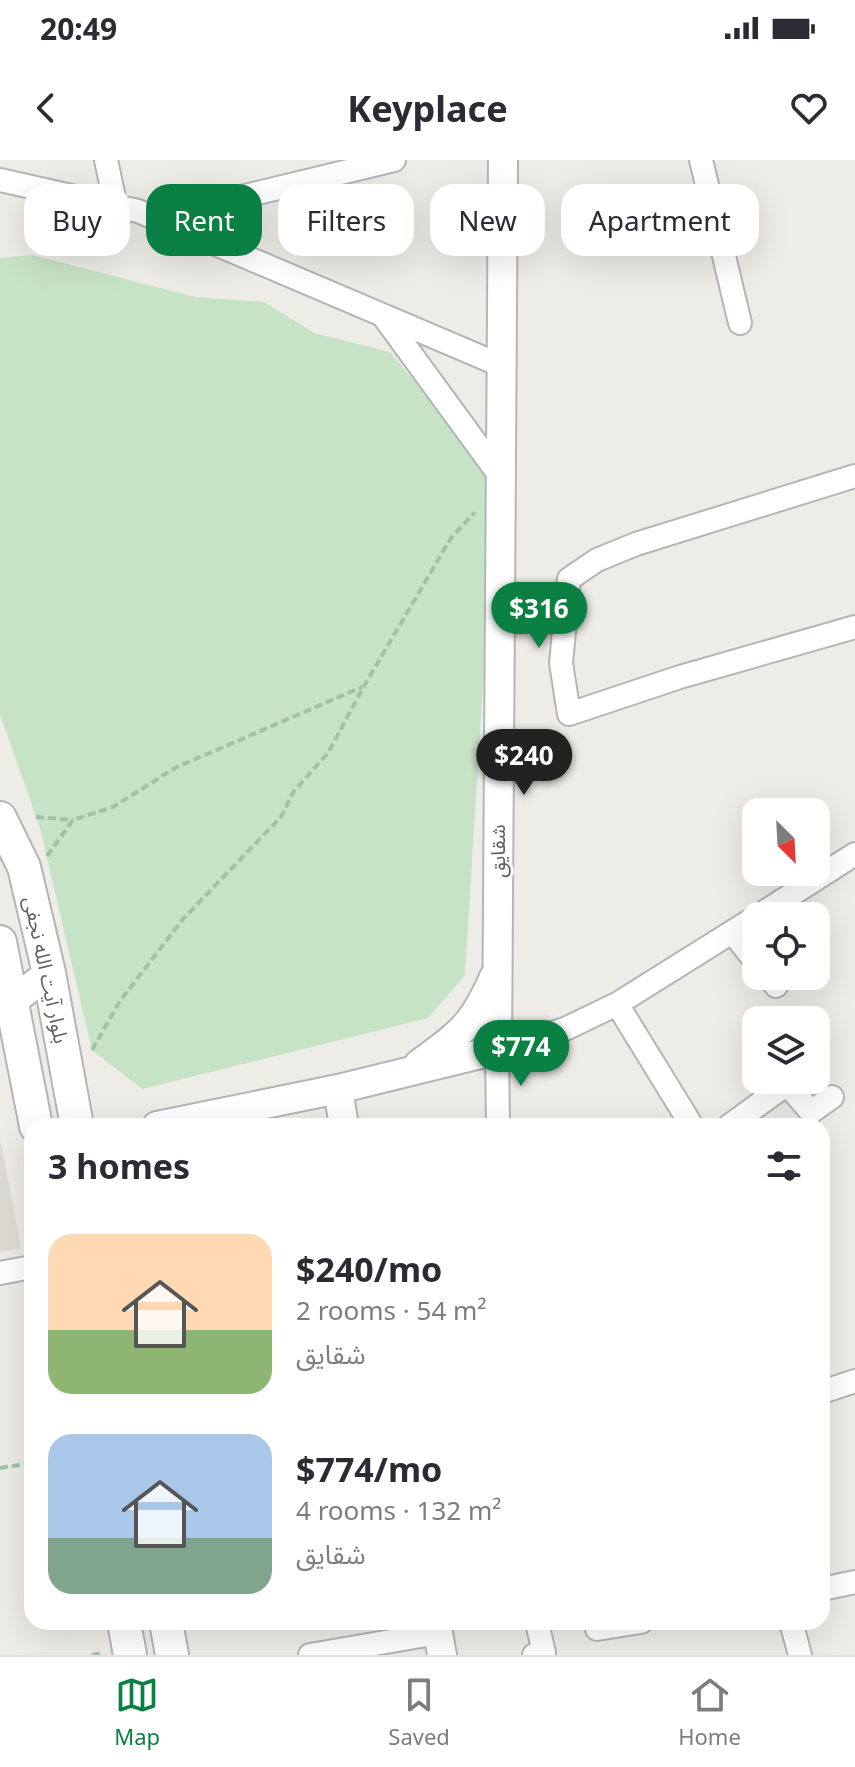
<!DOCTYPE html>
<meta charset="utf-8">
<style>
:root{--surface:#fff;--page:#f2f2f3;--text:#2b2b33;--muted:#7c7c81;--line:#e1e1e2;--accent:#0b8043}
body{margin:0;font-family:"Noto Sans","Noto Sans Arabic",sans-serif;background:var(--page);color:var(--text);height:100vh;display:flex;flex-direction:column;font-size:30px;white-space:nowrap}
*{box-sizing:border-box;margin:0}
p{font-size:26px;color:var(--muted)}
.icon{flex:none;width:44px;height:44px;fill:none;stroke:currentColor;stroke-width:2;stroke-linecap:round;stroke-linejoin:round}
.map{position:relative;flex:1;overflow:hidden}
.sheet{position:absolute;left:24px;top:958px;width:806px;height:512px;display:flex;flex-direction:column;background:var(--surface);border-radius:24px;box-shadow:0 8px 32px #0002}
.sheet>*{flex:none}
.guide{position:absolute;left:24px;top:24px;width:808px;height:72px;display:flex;gap:16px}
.needle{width:52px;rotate:156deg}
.tools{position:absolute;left:742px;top:638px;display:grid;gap:16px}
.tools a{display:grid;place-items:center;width:88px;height:88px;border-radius:16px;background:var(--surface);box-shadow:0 8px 32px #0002;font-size:40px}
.price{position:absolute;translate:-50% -68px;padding:0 18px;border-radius:28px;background:var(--accent);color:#fff;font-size:26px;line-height:52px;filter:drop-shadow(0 2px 4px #0008)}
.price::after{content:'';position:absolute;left:50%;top:48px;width:24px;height:18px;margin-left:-12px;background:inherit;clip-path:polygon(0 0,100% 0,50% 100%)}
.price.current{background:#222;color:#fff}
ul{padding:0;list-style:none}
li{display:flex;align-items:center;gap:24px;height:200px;padding:0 24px}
li span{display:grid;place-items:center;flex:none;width:224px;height:160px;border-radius:24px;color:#555}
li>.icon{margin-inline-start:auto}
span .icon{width:96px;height:96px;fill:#fffc;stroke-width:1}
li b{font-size:34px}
h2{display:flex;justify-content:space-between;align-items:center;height:96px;padding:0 24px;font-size:34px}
.tag{padding:0 28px;border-radius:24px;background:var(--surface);box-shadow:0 8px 32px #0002;font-size:28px;line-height:72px}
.tag.current{background:var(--accent);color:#fff}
.status{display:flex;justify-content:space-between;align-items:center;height:56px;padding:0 40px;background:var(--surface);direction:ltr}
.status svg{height:22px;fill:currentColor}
header{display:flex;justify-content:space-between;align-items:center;height:104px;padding:0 24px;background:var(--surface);font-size:36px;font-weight:700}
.tab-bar{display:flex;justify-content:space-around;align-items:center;height:112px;border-top:2px solid var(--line);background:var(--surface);font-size:22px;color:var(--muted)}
.tab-bar a{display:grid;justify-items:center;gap:4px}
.tab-bar .current{color:var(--accent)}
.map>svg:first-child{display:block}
</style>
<div class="status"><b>20:49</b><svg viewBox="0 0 49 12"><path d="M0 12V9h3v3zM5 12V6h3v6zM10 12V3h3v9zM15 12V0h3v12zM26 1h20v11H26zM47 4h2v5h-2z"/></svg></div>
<header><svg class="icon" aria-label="back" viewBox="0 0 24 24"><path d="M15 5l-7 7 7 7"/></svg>Keyplace<svg class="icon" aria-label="heart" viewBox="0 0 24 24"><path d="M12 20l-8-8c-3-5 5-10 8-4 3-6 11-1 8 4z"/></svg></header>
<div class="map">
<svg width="855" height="1495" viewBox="0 0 855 1495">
<rect width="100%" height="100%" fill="#eeece6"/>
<!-- education -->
<path fill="#dedbd4" d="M0,978L21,1088L0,1092Z"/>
<!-- green -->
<path fill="#c7e3c5" d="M32,95L195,137L264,142L314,173L390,192L492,314L495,329L465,815L428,858L142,929L92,890L40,668L0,554V98Z"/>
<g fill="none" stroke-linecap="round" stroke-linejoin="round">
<!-- minor casing -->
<g stroke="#b3b6b9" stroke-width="26">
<path id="minor" d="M106,0L116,47
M701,0L740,163
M0,20L138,51L500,205
M154,58L394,0
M384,157L503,320
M855,316L636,384L597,400L569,419L561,503L569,554L680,517L855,467
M758,756L855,694
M732,772L756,802
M768,816L776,826
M617,844L692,966
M498,966L497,890L565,869L617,844L756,757
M729,966L787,924L811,952L832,937
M0,1113L32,1107
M822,1232L855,1221
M822,1429L855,1422
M791,1462L800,1495
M597,1469L641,1462
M310,1495L438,1473
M534,1495L544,1493L538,1467"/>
</g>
<!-- tertiary casing -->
<g stroke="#b3b6b9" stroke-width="32">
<path id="tertiary" d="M0,844L13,841L49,813
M419,904C460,874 473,866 494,817
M338,929L344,966
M157,966L338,929L497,890L503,0
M436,1462L442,1495"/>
</g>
<!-- secondary casing -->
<g stroke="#b2b5b9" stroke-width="36">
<path id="secondary" d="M0,658L24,707L49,813L77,966
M0,782L36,966
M124,1462L130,1495
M166,1462L172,1495"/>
</g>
<!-- path -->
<path stroke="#9fc3a8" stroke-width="4" stroke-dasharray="8 4" stroke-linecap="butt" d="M36,657L73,660
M47,696L73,660L113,647L175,608L362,527
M92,890L120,841L183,759L281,657L294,631L328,593L364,526L451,378L475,352
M0,1308L32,1303
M92,1495L103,1493"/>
<!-- minor -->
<use href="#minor" stroke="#fff" stroke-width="22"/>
<!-- tertiary -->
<use href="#tertiary" stroke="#fff" stroke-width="28"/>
<!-- secondary -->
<use href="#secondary" stroke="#fff" stroke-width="32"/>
</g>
<g text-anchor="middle" stroke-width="6" stroke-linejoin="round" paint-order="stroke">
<!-- street labels -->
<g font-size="20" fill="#5e6164" stroke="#fff">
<text transform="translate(498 691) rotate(-90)" y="7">شقایق</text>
<text transform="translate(46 810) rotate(78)" y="7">بلوار آیت الله نجفی</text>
</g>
</g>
</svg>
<div class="tools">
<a><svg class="needle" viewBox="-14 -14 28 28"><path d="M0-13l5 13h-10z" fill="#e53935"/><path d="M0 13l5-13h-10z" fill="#7c7c81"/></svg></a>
<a><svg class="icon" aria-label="locate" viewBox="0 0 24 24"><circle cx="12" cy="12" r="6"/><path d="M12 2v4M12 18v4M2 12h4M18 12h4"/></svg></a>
<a><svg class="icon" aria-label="layers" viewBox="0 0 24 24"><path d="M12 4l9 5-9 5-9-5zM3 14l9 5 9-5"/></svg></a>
</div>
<b class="price" style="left:539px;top:490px">$316</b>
<b class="price current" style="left:524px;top:637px">$240</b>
<b class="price" style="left:521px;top:928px">$774</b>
<div class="guide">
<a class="tag">Buy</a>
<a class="tag current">Rent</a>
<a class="tag">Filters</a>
<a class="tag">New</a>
<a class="tag">Apartment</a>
</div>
<section class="sheet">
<h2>3 homes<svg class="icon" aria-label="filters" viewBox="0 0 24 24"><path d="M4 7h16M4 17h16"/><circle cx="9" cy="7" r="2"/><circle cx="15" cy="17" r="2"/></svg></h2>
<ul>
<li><span style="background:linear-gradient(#ffd9b3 60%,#8fb573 0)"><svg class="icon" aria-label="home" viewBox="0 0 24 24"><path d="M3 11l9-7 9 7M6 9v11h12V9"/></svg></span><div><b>$240/mo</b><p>2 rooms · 54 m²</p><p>شقایق</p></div></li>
<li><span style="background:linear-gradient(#a9c7e8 65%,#7fa58c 0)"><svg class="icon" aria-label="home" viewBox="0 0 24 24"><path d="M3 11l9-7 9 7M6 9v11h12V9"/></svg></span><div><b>$774/mo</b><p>4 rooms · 132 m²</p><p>شقایق</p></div></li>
</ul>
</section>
</div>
<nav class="tab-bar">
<a class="current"><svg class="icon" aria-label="map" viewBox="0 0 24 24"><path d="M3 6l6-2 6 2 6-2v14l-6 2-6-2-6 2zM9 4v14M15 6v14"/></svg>Map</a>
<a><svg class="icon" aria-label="saved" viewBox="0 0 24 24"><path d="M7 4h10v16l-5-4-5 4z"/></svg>Saved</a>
<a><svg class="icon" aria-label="home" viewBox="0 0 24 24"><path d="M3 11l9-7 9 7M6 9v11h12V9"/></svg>Home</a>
</nav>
